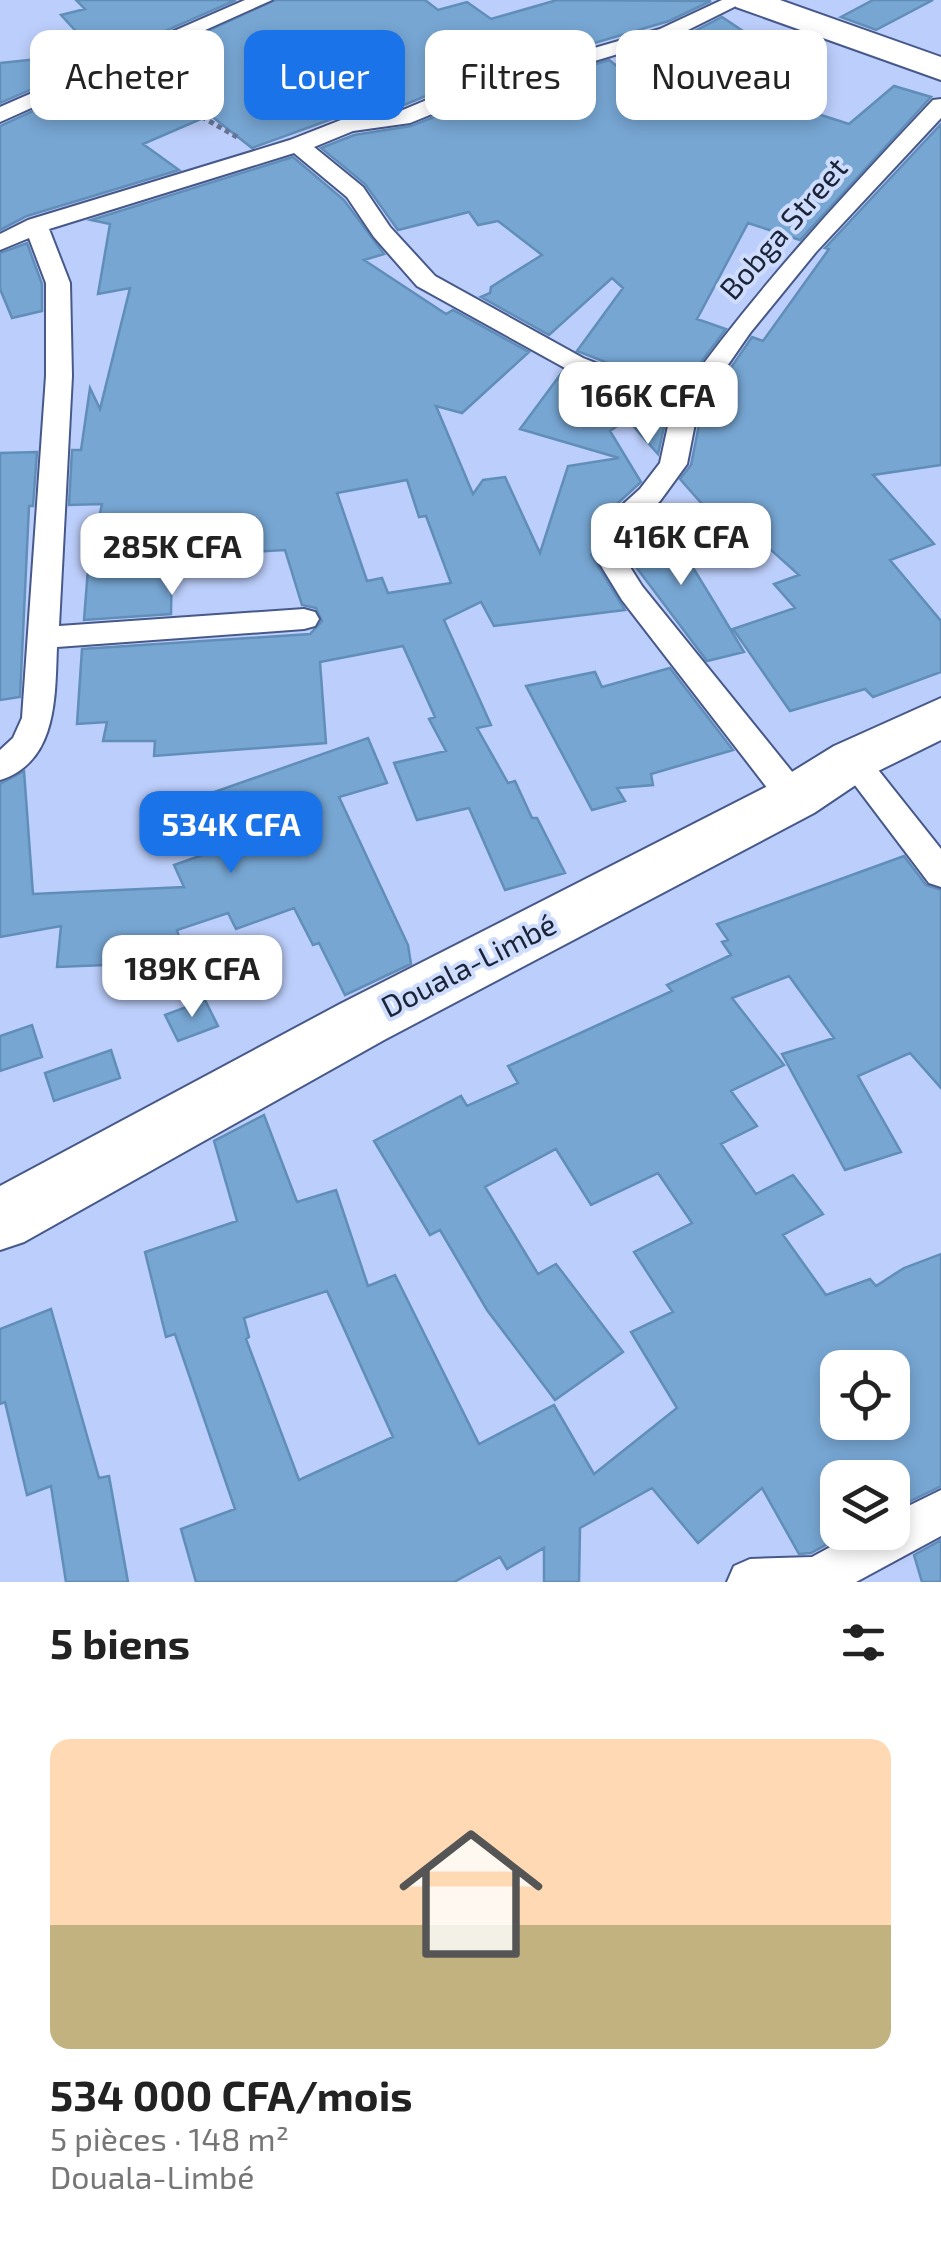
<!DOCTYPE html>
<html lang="fr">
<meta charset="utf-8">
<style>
:root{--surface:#fff;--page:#f2f2f2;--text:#222;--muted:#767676;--accent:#1a73e8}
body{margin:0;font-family:"Exo 2",sans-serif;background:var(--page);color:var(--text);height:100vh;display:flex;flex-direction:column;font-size:38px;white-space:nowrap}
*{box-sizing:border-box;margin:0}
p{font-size:32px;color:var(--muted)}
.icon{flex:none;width:55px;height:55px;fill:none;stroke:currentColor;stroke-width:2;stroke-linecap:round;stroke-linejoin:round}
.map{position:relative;height:1582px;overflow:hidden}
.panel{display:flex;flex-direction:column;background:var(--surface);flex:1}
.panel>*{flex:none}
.hud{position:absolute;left:30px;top:30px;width:882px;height:90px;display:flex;gap:20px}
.buttons{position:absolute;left:820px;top:1350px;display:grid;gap:20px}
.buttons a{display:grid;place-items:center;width:90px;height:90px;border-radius:20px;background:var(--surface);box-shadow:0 5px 15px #0003;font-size:50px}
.price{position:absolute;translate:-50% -85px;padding:0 22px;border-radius:20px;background:#fff;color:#222;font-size:32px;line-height:65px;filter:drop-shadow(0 2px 5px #0008)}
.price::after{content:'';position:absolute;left:50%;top:60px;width:30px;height:22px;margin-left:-15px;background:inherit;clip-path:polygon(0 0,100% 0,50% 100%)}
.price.selected{background:var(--accent);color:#fff}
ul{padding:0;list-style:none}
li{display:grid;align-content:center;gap:20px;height:530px;padding:0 50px}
li span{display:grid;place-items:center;height:310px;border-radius:20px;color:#555}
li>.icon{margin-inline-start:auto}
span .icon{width:180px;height:180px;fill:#fffc;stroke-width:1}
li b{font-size:42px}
h2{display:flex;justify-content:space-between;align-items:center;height:120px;padding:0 50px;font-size:42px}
.chip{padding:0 35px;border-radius:20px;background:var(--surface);box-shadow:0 5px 15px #0003;font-size:35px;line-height:90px}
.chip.selected{background:var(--accent);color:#fff}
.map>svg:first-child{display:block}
</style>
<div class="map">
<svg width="941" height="1582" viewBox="0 0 941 1582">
<rect width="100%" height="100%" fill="#bccefb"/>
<!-- building -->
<path fill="#77a6d3" stroke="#608eb9" stroke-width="2.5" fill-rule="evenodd" d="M76,0H236L0,103V63L96,53L61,15L85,9Z
M275,0H425L438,10L467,2L491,19L557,0L711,1L669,21L452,85L397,108L340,116L252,148L210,115L143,144L179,170L27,216L0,230V126Z
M873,0H933L876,30L841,17Z
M722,17L767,47L759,61L693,32Z
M717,55L768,81L746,91L849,124L894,86L931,97L800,240L748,223L697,319L726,329L679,391L577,351L623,288L612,278L549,335L481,297L490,293L491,287L542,255L498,221L478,225L469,212L398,230L365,184L321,148L354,135L411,126L470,103L609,60L650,92Z
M941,124V465L873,475L934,544L890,560L941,621V672L873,697L865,689L790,711L733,629L795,608L774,584L799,575L751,532L732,538L680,479L691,465L702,410L752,337L763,341L829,249L825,248Z
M293,157L344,200L384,254L364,260L446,314L453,310L529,352L462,413L436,406L473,494L483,480L505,477L540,553L568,466L619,458L520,429L563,371L667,414L658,454L627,419L610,431L641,482L606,514L591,555L625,610L494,626L481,602L444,620L491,725L477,728L508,783L515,781L532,818H537L565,873L505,890L469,808L417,820L394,763L446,751L429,719L435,717L403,646L320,662L326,743L154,756L155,741H103L107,722L77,724L82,649L310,634L322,621L316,608L302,605L285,550L172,556L171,614L84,620L88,569L102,504L69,505L72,450H81L90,388L100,409L130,288L98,294L110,224L91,220ZM407,480L419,517L426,516L451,583L388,593L382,578L367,581L337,493Z
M27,243L42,284V311L12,318L0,289V253Z
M37,452L33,506H29L20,697L0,700V453Z
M657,509L714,602L744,652L707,661L627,555L635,530Z
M670,668L733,750L651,774L653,785L617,788L625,801L592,810L526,686L595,672L602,687Z
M368,738L387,783L339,797L408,945L411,964L345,995L319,943L313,945L294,908L236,929L228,913L177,930L185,956L157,963L57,967L61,926L0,937V784L24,771L33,894L184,887L174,865L211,852L186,802Z
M904,856L926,885L941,890V1088L910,1053L858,1076L901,1152L845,1170L782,1054L834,1038L789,976L732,998L784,1065L731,1091L757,1126L721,1144L756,1194L793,1175L823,1214L783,1235L826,1295L870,1279L876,1286L904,1268L941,1254V1486L892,1510V1478H838V1532H849L811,1553L799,1554L762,1488L698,1543L652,1488L580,1528L579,1582H544V1548L507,1569L500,1557L454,1582H196L181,1529L235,1509L175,1334L166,1337L145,1252L237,1221L214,1141L264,1115L297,1202L336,1190L368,1286L395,1275L479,1444L554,1405L594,1474L677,1408L631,1332L673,1312L634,1252L692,1223L658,1173L591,1205L556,1149L485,1187L538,1274L556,1264L623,1352L555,1400L487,1310L440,1230L430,1235L374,1141L461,1096L467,1106L518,1083L508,1066L672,991L667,985L731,955L722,942L728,940L717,924ZM327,1291L393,1437L299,1480L246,1339L249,1337L244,1318ZM838,1368H892V1422H838Z
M205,1000L218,1026L178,1041L165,1015Z
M32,1025L42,1057L0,1071V1036Z
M111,1050L120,1078L54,1101L45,1073Z
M51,1309L99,1478L109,1476L128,1582H66L51,1486L27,1495L5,1402L0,1404V1329Z
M941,1540V1582H922L914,1555Z"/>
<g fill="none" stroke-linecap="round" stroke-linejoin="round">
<!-- street casing -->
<g stroke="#47598a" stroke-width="4">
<path id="street" d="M245,0H272L0,122V107Z
M722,0H748L674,37L469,99L410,123L353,131L314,147L363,187L390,227L435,276L583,358L680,396C756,289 843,196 933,100L941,99V118L816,252L750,333L698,408L687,464L660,501L632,528L623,556L642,586L806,789L810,798L806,807L794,810L782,807L622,600L595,556L609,517L640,489L660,463L671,412L565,368L417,286L374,237L347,197L294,153L49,229L70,283L72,376L59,626L304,609L315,612L319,619L315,626L304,629L57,647C55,695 58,762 0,780V750L13,738L22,718L46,376V283L29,238L0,250V234L28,220L290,140L341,120L398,112L453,89L660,29Z
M853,748L864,752L941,849V887L929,883L842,768L837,760L842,752Z
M941,1490V1536L856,1582H727L734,1566L750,1559L812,1557L858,1532H892V1514Z"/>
</g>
<!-- highway casing -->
<g stroke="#47598a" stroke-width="4">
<path id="highway" d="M731,0H780L941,57V80L736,7Z
M941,698V740L872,774L814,813L384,1040L24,1242L0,1250V1186L340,1004L774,783L834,746Z"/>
</g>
<!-- path -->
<path stroke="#677393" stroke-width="5" stroke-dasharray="5 4" stroke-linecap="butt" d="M142,78L146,85L237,137"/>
<!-- street -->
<use href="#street" fill="#fff" fill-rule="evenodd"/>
<!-- highway -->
<use href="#highway" fill="#fff" fill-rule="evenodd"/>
</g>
<g text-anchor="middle" stroke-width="8" stroke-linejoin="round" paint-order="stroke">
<!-- street labels -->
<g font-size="30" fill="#1b2337" stroke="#cedcfe">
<text transform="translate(784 229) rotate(-49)" y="10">Bobga Street</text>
<text transform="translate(469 966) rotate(-27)" y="10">Douala-Limbé</text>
</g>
</g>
</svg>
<div class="buttons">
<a><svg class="icon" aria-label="locate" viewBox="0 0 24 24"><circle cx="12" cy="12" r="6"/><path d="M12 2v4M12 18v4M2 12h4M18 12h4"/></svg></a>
<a><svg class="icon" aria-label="layers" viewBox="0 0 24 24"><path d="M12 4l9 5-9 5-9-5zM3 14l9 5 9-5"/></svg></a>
</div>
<b class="price" style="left:648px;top:447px">166K CFA</b>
<b class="price" style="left:681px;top:588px">416K CFA</b>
<b class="price" style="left:172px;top:598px">285K CFA</b>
<b class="price selected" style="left:231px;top:876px">534K CFA</b>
<b class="price" style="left:192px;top:1020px">189K CFA</b>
<div class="hud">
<a class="chip">Acheter</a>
<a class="chip selected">Louer</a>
<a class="chip">Filtres</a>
<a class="chip">Nouveau</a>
</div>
</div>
<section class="panel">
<h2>5 biens<svg class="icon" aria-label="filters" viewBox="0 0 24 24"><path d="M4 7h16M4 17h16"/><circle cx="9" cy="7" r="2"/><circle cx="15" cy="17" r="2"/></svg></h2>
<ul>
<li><span style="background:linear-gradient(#ffd9b3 60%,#c2b280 0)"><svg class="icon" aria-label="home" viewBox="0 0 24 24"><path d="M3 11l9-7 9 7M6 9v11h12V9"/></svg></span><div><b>534 000 CFA/mois</b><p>5 pièces · 148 m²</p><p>Douala-Limbé</p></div></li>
</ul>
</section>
